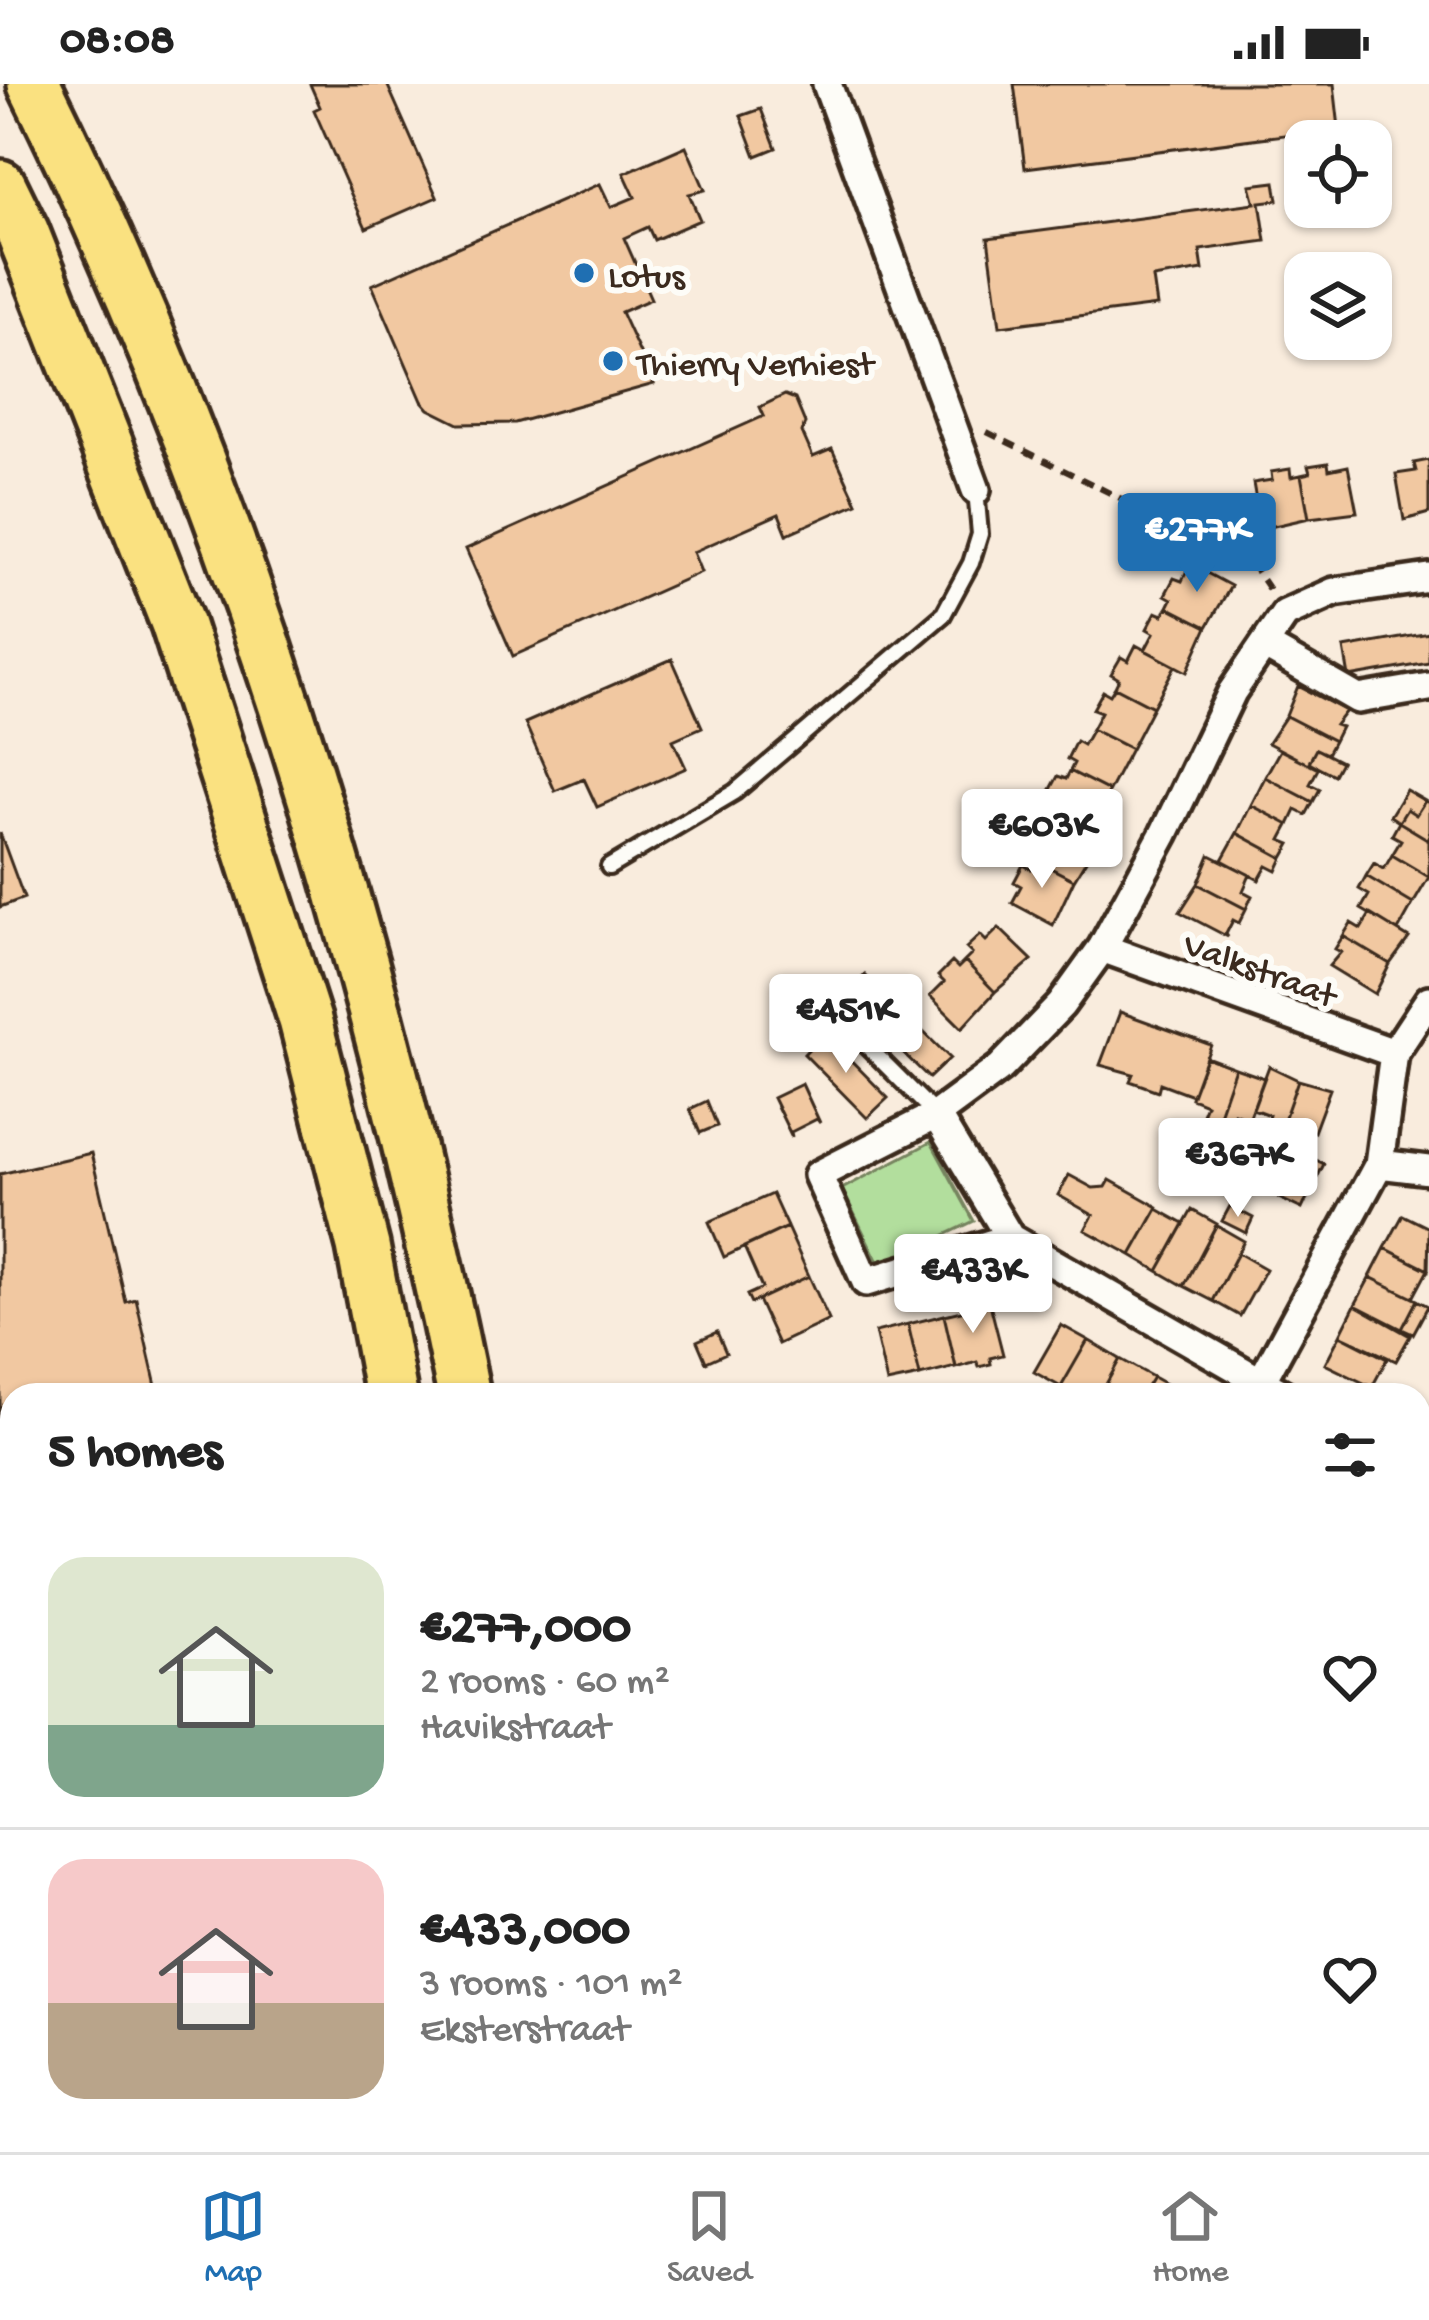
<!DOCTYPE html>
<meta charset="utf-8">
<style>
:root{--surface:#fff;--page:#f2f2f2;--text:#222;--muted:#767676;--line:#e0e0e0;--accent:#1f6fb2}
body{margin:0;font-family:"Gochi Hand",sans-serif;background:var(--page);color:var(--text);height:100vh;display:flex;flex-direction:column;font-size:45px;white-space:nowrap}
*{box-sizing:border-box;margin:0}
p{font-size:39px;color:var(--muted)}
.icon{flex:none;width:66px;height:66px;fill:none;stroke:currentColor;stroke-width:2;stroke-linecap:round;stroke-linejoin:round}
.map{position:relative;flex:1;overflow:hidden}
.drawer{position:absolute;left:0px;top:1299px;width:1431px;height:771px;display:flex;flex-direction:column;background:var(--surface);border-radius:36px 36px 0 0;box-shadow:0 3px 9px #0004}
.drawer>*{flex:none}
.tools{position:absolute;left:1284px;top:36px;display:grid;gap:24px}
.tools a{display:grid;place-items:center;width:108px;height:108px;border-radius:24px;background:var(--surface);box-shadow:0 3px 9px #0004;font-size:60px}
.price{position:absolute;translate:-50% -102px;padding:0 27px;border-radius:12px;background:#fff;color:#222;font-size:39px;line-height:78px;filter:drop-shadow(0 3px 6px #0008)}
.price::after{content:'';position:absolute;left:50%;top:72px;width:36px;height:27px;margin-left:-18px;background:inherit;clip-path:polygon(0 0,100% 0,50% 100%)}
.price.current{background:var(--accent);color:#fff}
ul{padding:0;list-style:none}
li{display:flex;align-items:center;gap:36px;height:300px;padding:0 48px}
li+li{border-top:3px solid var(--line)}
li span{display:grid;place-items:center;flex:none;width:336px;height:240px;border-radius:36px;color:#555}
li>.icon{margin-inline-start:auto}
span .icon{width:144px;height:144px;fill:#fffc;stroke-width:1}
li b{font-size:51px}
h2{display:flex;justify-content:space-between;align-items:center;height:144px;padding:0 48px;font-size:51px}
.status{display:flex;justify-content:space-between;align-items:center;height:84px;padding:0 60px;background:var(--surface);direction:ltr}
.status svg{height:33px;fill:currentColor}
.tab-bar{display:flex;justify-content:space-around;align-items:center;height:168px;border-top:3px solid var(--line);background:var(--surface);font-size:33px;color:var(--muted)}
.tab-bar a{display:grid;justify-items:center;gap:6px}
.tab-bar .current{color:var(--accent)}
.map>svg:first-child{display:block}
</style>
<div class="status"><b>08:08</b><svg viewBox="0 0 49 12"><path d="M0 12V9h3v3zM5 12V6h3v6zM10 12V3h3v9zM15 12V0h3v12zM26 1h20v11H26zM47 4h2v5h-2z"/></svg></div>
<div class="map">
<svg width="1429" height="2068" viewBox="0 0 1429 2068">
<rect width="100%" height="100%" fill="#f9ecdd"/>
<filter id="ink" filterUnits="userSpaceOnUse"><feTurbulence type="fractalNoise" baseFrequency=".00833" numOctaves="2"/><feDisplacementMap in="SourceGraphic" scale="24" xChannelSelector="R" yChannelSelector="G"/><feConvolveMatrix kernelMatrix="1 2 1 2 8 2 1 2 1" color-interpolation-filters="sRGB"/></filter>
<g filter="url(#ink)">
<!-- green -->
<path fill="#b2de9d" stroke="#76845e" stroke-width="3" d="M931,1058L974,1137L880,1182L842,1105Z"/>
<!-- building -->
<path fill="#f1c8a1" stroke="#3b2a1e" stroke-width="3" d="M310,0H387L437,113L366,144L314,26L320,23Z
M1014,0H1334L1339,44L1025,84Z
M761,25L776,64L756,72L741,32Z
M686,62L705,106L689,110L700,136L654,156L648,143L624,154L651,215L621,228L654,300L515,339L459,340L429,325L422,317L372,201L600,100L611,123L635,113L624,89Z
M1275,98L1278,116L1260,118L1266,157L1200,166L1203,186L1153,194L1157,222L1000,242L988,154L1255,119L1250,101Z
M785,311L795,315L805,339L802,348L813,373L832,365L857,419L787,450L779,430L693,468L701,488L513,572L466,465L764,332L760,323Z
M1429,376V429L1404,436L1396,390L1416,387L1414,379Z
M1328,379L1329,386L1348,382L1357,428L1309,434L1301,391L1310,389L1308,382Z
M1290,385L1291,393L1301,391L1309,434L1261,445L1253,399L1272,396L1271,388Z
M1190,480L1231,502L1207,543L1168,523L1172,515L1165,511L1174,494L1182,497Z
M1168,523L1207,543L1187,588L1145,566L1154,549L1147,545L1156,528L1163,531Z
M1429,549V579L1349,593L1344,564Z
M1136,561L1175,582L1153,623L1115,603L1119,595L1111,590L1121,573L1128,577Z
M672,575L702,643L673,656L686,684L597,723L584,695L555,707L525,639Z
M1298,602L1346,627L1335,641L1341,643L1334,657L1286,632Z
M1115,603L1153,623L1131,665L1092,645L1101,628L1093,625L1103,607L1110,611Z
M1286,632L1334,657L1327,670L1316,665L1308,680L1268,659Z
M1092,645L1131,665L1109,707L1070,687L1074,679L1067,675L1076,657L1083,661Z
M1316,665L1341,678L1334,691L1309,678Z
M1280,666L1318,685L1310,700L1320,705L1313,718L1265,693Z
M1070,687L1109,707L1087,749L1048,729L1056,713L1049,709L1058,692L1066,695Z
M1265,693L1313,718L1306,731L1296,726L1289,741L1251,721Z
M1406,706L1425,717L1416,731L1407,725L1399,738L1390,732Z
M1425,717L1429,719V756L1399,738L1407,725L1416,731Z
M1251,721L1289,741L1281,756L1291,760L1283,774L1237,749Z
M1058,734L1099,755L1074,796L1035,776L1040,768L1032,764L1041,747L1049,751Z
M1399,738L1429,756V793L1392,771L1401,756L1392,751Z
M0,749L24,814L0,823Z
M1237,749L1283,774L1277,787L1267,782L1259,796L1222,776Z
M1210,771L1250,791L1243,807L1252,812L1246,825L1198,800Z
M1392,771L1429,793L1413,820L1366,792L1374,779L1384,785Z
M1035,776L1074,796L1053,841L1012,819L1021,802L1014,798L1023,781L1031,785Z
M1366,792L1413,820L1398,847L1361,825L1369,811L1359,805Z
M1198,800L1246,825L1239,839L1233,836L1226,850L1228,853L1180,828Z
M1370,830L1409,854L1390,880L1343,852L1351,839L1361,845Z
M999,844L1032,876L995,908L965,877L972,870L966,864L980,851L986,857Z
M1343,852L1390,880L1375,910L1329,882L1341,868L1335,865Z
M965,877L995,908L962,944L930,912L944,898L938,892L952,878L958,884Z
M865,891L950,974L929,994L853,920L829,944L808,923L830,902L842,915Z
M1120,928L1211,961L1192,1011L1160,999L1158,1007L1130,997L1133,990L1100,981Z
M824,949L888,1014L867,1034L804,970Z
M1206,973L1235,984L1217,1036L1202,1030L1206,1020L1191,1014Z
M1269,982L1298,996L1280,1047L1266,1042L1269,1031L1253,1025Z
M1235,984L1264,994L1249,1035L1234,1029L1230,1040L1217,1036Z
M1298,996L1330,1005L1314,1048L1297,1041L1293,1052L1280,1047Z
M802,1000L820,1039L817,1035L791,1048L792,1053L773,1014Z
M707,1017L717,1042L700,1049L690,1025Z
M1198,1061L1217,1070L1209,1086L1190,1077Z
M1230,1062L1256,1067L1239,1097L1216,1086Z
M1263,1064L1289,1070L1274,1099L1251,1087Z
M91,1069L126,1218L136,1215L158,1311H12V1377L0,1380V1090Z
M1292,1073L1309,1081L1312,1074L1324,1080L1309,1110L1280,1096Z
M1069,1091L1093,1104L1106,1103L1110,1096L1158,1123L1131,1171L1085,1146L1093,1131L1058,1111Z
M1286,1099L1309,1110L1302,1125L1279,1114Z
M772,1110L787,1143L724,1173L709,1138Z
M1230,1122L1253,1134L1246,1149L1222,1137Z
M1157,1125L1184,1140L1158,1187L1131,1171Z
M1192,1126L1217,1140L1184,1202L1158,1187Z
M1403,1131L1429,1144L1428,1186L1385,1164Z
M1216,1141L1244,1157L1213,1217L1184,1202Z
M787,1143L809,1192L751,1219L747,1211L762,1204L744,1163Z
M1385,1164L1428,1186L1413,1214L1370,1193Z
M1238,1169L1266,1185L1240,1232L1213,1217Z
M809,1192L829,1236L778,1260L758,1216Z
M1370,1193L1417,1216L1402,1245L1355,1221Z
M1417,1216L1428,1222L1413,1250L1402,1245Z
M990,1220L1003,1271L990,1274L991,1280L979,1283L977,1278L956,1284L944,1231Z
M1355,1221L1410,1252L1396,1277L1340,1251Z
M944,1231L956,1283L920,1292L908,1240Z
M908,1240L920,1292L887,1299L875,1248Z
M1061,1241L1088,1256L1061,1303L1034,1288Z
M717,1248L726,1269L706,1278L697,1257Z
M1340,1251L1387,1275L1372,1303L1325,1280Z
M1088,1256L1120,1275L1100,1311H1076L1061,1303Z
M1120,1275L1153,1293L1142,1311H1100Z
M1153,1293L1185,1311H1142Z
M1424,1438L1429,1440V1495L1422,1491L1419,1497V1447Z
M12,1724V1779L0,1775V1740Z
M0,1897L12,1900V1959L0,1956Z
M685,2058H766L767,2068H686Z
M1031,2058H1072L1075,2059L1072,2068H1028Z"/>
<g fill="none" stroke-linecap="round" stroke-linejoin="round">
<!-- lane casing -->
<g stroke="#3b2a1e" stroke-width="22">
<path id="lane" d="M609,783L735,708L943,531L971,479L980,450L976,406
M847,942L936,1031"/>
</g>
<!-- street casing -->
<g stroke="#3b2a1e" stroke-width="36">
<path id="street" d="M827,0L976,406
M1264,561L1358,615L1429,603
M1102,864L1394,969
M936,1031L1010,1154L866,1198L818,1091L936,1031L1001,983L1061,921L1102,864L1164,750L1232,608L1285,530L1334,508L1429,494
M1379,1080L1429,1086
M1010,1154L1284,1311
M1261,1298L1379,1080L1394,969L1429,916
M1419,1384L1429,1390
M817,2058V2068
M1175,2058L1205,2068
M973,2068L977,2058
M1227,2068L1230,2058"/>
</g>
<!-- highway casing -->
<g stroke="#3b2a1e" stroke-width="60">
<path id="highway" d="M34,0C238,412 373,862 464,1311
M0,102L23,149L177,539L305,936L363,1162L391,1311
M478,2058L479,2068
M545,2058L546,2068"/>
</g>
<!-- path -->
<path stroke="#3b2a1e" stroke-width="6" stroke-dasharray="12 9" stroke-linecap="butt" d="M987,348L1251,479L1270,507
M1419,1735L1429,1740
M167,2068L176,2058"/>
<!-- lane -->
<use href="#lane" stroke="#fdfcf7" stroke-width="14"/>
<!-- street -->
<use href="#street" stroke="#fdfcf7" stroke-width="27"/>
<!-- highway -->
<use href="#highway" stroke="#fae180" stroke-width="51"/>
</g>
</g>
<!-- markers -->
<g fill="#1f6fb2" stroke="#fdfcf7" stroke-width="4.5">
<circle cx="584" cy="189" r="12"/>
<circle cx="613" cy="277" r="12"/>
</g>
<g text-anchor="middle" stroke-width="12" stroke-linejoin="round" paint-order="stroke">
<!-- poi labels -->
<g font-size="36" fill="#3b2a1e" stroke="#fdfcf7" text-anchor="start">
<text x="608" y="202">Lotus</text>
<text x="637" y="290">Thierry Verhiest</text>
</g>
<!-- street labels -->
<g font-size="36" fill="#3b2a1e" stroke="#fdfcf7">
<text transform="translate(1261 883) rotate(20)" y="13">Valkstraat</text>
</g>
</g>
</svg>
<div class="tools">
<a><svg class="icon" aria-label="locate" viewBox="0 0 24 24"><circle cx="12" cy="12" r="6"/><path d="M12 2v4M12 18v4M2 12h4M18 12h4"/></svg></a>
<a><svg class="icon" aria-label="layers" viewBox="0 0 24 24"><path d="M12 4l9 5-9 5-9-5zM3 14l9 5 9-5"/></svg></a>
</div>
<b class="price current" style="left:1197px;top:511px">€277K</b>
<b class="price" style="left:1042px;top:807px">€603K</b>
<b class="price" style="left:846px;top:992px">€451K</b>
<b class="price" style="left:1238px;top:1136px">€367K</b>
<b class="price" style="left:973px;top:1252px">€433K</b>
<section class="drawer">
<h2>5 homes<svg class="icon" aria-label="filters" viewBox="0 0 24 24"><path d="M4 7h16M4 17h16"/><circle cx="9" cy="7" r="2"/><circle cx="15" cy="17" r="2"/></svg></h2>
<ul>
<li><span style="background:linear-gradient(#dfe7d0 70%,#7fa58c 0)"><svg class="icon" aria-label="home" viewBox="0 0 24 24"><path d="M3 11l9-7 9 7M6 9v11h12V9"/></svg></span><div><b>€277,000</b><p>2 rooms · 60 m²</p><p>Havikstraat</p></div><svg class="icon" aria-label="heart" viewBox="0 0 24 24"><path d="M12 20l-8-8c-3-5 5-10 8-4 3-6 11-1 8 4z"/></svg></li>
<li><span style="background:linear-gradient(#f6c9c9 60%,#b9a48a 0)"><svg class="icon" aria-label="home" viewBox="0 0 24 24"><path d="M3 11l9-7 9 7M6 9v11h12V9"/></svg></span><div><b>€433,000</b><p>3 rooms · 101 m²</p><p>Eksterstraat</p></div><svg class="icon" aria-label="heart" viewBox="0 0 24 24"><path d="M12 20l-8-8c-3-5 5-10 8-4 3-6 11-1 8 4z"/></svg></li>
</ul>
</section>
</div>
<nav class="tab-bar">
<a class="current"><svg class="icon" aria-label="map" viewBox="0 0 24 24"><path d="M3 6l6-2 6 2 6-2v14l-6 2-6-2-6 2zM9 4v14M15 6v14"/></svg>Map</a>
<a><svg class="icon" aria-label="saved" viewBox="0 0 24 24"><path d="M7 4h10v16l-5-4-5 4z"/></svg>Saved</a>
<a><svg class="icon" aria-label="home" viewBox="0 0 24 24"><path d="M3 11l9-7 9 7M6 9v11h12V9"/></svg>Home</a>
</nav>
